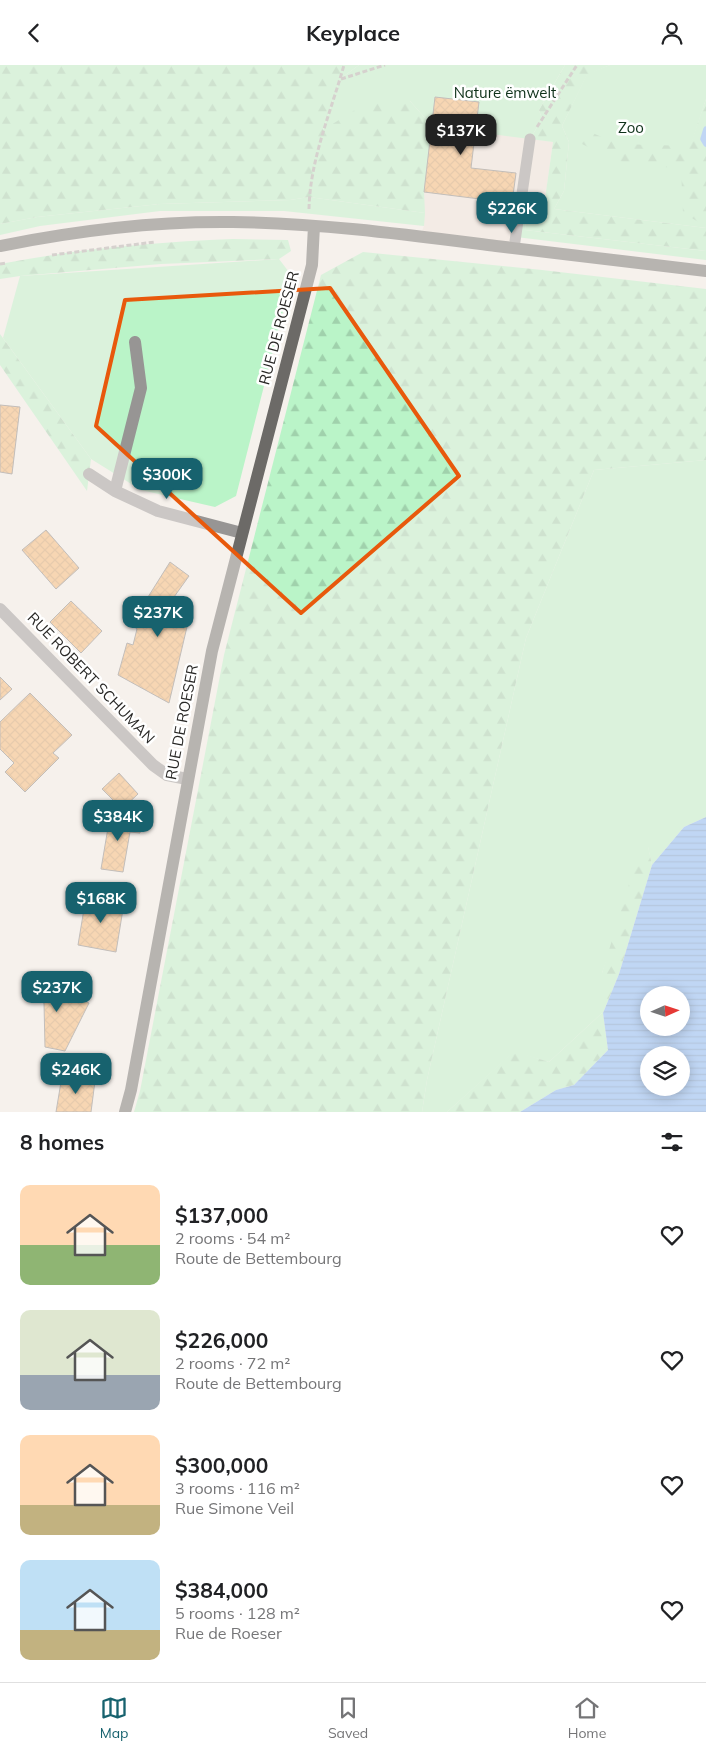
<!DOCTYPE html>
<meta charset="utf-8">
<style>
:root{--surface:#fff;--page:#f2f2f2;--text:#202124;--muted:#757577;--line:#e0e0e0;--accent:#17626e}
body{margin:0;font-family:Mulish,sans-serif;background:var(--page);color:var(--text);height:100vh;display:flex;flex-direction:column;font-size:19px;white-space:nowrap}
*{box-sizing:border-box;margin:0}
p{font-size:16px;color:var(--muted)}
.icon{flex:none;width:28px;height:28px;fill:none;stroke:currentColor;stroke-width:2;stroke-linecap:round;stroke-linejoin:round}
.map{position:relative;height:1047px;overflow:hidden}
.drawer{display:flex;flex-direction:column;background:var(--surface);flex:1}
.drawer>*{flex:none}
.needle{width:32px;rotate:87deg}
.buttons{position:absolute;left:640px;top:921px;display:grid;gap:10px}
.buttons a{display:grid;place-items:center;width:50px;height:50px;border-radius:50%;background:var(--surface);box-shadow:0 2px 12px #0003;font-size:25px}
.price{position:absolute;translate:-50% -42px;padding:0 11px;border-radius:10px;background:var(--accent);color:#fff;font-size:16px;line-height:32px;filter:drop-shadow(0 1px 2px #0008)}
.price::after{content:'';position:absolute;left:50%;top:30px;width:15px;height:11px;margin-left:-8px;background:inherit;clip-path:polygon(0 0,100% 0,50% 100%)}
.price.selected{background:#222;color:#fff}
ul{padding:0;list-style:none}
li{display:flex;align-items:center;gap:15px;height:125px;padding:0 20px}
li span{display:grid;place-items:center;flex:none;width:140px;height:100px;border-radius:10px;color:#555}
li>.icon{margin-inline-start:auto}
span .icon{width:60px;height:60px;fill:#fffc;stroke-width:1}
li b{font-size:21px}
h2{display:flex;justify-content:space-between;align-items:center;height:60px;padding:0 20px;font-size:21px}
header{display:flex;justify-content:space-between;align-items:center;height:65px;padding:0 20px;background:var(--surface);font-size:22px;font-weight:700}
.tab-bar{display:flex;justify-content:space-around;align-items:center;height:70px;border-top:1px solid var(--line);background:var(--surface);font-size:14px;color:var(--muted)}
.tab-bar a{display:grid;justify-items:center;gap:2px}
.tab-bar .selected{color:var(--accent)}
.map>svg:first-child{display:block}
</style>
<header><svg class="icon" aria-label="back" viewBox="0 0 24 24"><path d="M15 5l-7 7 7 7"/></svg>Keyplace<svg class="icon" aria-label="person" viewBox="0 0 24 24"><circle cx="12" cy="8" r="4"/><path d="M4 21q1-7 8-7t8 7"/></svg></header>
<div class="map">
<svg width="706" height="1047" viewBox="0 0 706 1047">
<defs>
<pattern id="forest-firs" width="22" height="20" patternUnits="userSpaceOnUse" patternTransform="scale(1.25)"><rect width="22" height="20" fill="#baf4c8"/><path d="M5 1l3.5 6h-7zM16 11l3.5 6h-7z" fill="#a0d1ac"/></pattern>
<pattern id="water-rules" width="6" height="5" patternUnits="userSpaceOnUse" patternTransform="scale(1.25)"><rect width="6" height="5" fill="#7eb7fd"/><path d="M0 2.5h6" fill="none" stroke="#6795cd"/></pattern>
<pattern id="building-cross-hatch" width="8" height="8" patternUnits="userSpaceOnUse" patternTransform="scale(1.25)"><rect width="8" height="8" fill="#f8b76e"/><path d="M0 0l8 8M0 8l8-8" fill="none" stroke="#d59d5f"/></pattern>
</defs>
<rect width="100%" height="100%" fill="#f5f1ec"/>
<!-- built -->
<path fill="#efe5db" d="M435,32L479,37L476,66L553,77L542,156L519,152L514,183L420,171L424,161V127Z"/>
<!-- grass -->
<path fill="#baf4c8" d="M359,0H565L539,45L542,54L530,74L476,67L479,37L436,32L432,61L410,36L323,66L340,14Z
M610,0H706V34L691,80L706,65V163L554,144L564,126L569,77L562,61L587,9Z
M309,132L425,148L424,161L284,146H160L40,161L0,170V159L37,152L160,139L290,135Z
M519,152L526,153L525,165L706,186V195L516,172Z
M279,194L292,211L236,431L215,442L141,425L91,394L3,273L20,211Z
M706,395V752L684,762L652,800L648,782L602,908V948L549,997L514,987L447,1047H422L427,1015L526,573L594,405Z"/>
<!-- forest -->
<path fill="url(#forest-firs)" d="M0,0H359L340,14L323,65L374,33L410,36L432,61L424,127L425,148L309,132L290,135L160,139L37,152L0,159Z
M565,0H610L587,10L562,61L569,77L564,126L554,144L706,163V186L525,165L526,153L542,155L553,77L530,74L542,54L539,45Z
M706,34V157L702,159L683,148L681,104L616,96L578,77L574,67L581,63L618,79L690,81Z
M233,174L288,175L291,186L279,194L161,199L20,211L0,214V199C77,184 155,177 233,174Z
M363,187L542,205L706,224V395L594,405L526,573L427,1015L422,1047H134L140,1026L224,590L321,210Z
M0,269L91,394L87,426L0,300Z
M648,781L652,800L619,909L603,948L608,985L574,1020L556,1025L520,1047H447L514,986L549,997L602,948V908L636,796Z"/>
<!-- water -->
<path fill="url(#water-rules)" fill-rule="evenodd" d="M706,752V1047H520L556,1025L574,1020L608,985L603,948L619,909L652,800L684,762ZM649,930H681V962H649ZM649,990H681V1022H649Z"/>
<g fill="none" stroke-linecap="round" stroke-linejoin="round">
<!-- stream -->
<path stroke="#7eb7fd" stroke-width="5.5" d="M706,64L703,74L706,79"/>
</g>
<!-- building -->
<path fill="url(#building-cross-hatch)" stroke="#84807c" d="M435,32L479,37L471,103L516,108L512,138L424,127Z
M0,340L20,342L12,409L0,407Z
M46,465L79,503L56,524L22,485Z
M170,497L189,511L174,532L191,545L169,638L118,610L127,578L133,580L137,564L131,559L146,538L149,541L152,536L148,532Z
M71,536L102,566L81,588L50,557Z
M0,612L12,624L0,635Z
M30,628L72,670L53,688L59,693L25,727L5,707L14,698L0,684V657Z
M119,708L138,729L122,744L102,724Z
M110,751L142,756L140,768L130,767L123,807L101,804Z
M86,832L124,838L116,887L78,880Z
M30,911L89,938L65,986L45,982L44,938L22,928Z
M62,1011L95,1016L91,1047H56Z"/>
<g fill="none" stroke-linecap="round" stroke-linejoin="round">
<!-- path -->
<path stroke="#afaca8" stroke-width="3" stroke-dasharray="5 2.5" stroke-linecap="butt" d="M341,14L385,0
M537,62L577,0
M309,144C310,94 331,47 344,0
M52,190L155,177
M0,199L7,198"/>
<!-- lane -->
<path stroke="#979594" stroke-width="11" d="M514,183L530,74"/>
<!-- street -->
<path stroke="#979594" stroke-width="12" d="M89,409L115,426L158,446L242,468
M115,426L141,323L135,277
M0,544L153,700L167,710L187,714"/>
<!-- secondary -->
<path stroke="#6c6a67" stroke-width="12" d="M0,181C74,166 157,156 233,157C321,158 409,170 496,181C566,190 636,198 706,206
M125,1047L131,1025L212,586L312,200L314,161"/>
</g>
<!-- marked area -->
<path d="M0 0H706V1047H0ZM330,223L459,411L301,548L96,361L125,235Z" fill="#f5f1ec" fill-opacity=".55" fill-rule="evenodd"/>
<path fill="none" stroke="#e8590c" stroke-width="4" stroke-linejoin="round" d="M330,223L459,411L301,548L96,361L125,235Z"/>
<g text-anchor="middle" stroke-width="5" stroke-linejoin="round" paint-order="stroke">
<!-- park labels -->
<g font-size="15" fill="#0f321a" stroke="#fff">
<text x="505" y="33">Nature ëmwelt</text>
<text x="631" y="68">Zoo</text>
</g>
<!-- street labels -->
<g font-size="15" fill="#282725" stroke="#fff">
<text transform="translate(279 263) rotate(-75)" y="5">RUE DE ROESER</text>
<text transform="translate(91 613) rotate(46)" y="5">RUE ROBERT SCHUMAN</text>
<text transform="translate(182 657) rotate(-79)" y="5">RUE DE ROESER</text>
</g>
</g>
</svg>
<div class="buttons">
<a><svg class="needle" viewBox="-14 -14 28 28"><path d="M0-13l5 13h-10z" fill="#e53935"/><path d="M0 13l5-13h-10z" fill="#757577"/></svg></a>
<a><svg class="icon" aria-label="layers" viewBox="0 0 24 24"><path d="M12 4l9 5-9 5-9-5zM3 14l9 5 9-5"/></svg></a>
</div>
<b class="price selected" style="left:461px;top:91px">$137K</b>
<b class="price" style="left:512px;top:169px">$226K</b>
<b class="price" style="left:167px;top:435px">$300K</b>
<b class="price" style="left:158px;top:573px">$237K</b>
<b class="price" style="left:118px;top:777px">$384K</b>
<b class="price" style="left:101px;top:859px">$168K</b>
<b class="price" style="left:57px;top:948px">$237K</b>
<b class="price" style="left:76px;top:1030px">$246K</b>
</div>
<section class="drawer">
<h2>8 homes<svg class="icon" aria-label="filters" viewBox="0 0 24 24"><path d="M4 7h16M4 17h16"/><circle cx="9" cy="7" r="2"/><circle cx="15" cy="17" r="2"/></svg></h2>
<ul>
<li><span style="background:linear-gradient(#ffd9b3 60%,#8fb573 0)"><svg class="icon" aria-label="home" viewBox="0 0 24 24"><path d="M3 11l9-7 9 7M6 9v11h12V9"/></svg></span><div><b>$137,000</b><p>2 rooms · 54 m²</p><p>Route de Bettembourg</p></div><svg class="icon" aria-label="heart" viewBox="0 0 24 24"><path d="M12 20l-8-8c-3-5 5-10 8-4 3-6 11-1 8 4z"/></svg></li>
<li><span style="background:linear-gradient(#dfe7d0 65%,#9aa5b1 0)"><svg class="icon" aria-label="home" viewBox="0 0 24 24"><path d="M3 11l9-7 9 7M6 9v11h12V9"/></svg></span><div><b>$226,000</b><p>2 rooms · 72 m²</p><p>Route de Bettembourg</p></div><svg class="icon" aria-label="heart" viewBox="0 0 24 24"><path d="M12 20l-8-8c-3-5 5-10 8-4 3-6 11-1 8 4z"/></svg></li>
<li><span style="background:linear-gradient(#ffd9b3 70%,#c2b280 0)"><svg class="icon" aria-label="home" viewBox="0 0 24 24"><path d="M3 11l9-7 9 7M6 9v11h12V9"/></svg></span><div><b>$300,000</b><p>3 rooms · 116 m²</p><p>Rue Simone Veil</p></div><svg class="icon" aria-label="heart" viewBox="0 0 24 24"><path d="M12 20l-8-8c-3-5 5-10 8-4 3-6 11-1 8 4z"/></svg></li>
<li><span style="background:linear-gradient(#bfe0f5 70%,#c2b280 0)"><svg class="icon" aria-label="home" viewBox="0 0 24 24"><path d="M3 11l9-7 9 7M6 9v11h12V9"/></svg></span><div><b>$384,000</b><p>5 rooms · 128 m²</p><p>Rue de Roeser</p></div><svg class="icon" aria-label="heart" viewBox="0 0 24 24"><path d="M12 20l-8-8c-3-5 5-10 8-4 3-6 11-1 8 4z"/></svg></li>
</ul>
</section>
<nav class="tab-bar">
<a class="selected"><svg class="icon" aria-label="map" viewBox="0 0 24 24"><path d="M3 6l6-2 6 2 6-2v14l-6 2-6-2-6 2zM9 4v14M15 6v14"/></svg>Map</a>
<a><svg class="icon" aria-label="saved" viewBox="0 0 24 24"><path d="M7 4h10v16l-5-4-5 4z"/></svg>Saved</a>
<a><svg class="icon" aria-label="home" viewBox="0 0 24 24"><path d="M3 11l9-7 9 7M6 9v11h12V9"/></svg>Home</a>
</nav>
